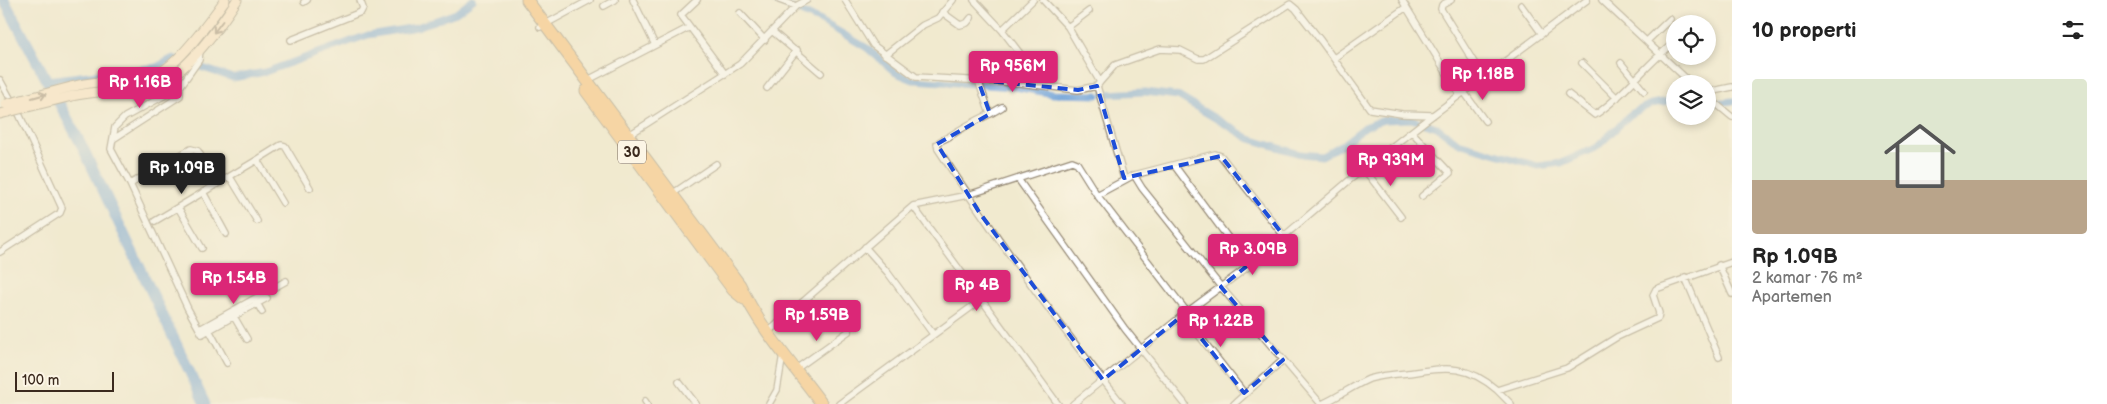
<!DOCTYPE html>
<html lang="id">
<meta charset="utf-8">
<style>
:root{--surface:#fff;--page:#f2f2f2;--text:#222;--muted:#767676;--line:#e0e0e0;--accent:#db2777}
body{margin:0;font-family:"Balsamiq Sans",sans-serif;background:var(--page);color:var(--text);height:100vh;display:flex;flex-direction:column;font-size:19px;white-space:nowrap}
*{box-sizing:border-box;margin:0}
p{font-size:16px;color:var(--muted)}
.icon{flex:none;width:28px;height:28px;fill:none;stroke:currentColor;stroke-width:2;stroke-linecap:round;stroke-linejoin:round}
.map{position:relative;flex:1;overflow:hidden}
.sheet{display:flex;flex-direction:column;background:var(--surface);width:375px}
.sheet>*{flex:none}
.buttons{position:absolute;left:1666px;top:15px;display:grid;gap:10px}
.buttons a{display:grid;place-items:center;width:50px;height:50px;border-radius:50%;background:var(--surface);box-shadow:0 2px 8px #0003;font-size:25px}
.scale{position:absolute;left:15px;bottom:12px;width:99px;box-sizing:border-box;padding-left:5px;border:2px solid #3b2a1e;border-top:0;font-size:14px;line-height:18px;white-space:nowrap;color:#3b2a1e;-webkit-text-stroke:4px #fcf5e5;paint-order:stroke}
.price{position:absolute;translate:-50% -42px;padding:0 11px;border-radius:5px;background:var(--accent);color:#fff;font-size:16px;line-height:32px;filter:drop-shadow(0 1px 2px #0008)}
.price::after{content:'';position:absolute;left:50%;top:30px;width:15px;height:11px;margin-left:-8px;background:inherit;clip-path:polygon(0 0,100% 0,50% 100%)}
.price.selected{background:#222;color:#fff}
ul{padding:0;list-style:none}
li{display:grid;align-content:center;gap:10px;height:265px;padding:0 20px}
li+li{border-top:1px solid var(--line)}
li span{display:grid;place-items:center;height:155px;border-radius:5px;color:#555}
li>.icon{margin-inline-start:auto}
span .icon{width:90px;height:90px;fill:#fffc;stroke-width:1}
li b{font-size:21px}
h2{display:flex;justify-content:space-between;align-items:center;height:60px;padding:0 20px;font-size:21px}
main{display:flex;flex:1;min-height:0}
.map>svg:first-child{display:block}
</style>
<main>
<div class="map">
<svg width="1732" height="404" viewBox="0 0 1732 404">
<rect width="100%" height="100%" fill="#fcf5e5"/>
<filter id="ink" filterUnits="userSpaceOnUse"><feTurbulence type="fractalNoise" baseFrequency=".02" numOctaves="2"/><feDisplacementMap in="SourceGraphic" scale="10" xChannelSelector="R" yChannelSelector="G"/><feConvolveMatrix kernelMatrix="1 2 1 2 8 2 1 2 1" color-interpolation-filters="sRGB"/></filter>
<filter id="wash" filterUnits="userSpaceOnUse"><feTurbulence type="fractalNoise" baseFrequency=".0096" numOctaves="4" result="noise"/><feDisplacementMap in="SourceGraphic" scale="20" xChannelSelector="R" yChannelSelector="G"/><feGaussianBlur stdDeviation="1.12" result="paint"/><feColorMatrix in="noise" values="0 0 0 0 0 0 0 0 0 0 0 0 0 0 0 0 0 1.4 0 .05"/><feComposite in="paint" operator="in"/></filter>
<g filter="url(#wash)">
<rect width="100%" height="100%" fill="#f1eacf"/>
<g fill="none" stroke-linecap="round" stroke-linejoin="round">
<!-- canal -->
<path stroke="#6da1d9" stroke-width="7" d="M773,0L821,21L867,48L896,73L913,80L1015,87L1054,94L1097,95
M47,80L156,67L173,58L233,78L265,72L368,35L417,27L456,13L473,0
M1105,94L1145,92L1178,96L1250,139L1300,154L1322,156L1343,144L1366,126L1384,120L1411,119L1437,127L1458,143L1538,166L1561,163L1597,147L1631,114L1651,104L1675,100
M1708,104L1732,101"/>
<!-- river -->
<path stroke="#6da1d9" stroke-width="11" d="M4,0L81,144L205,404"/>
</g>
</g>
<g filter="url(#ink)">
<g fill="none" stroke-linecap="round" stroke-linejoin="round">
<!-- street casing -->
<g stroke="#968a76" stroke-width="8">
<path id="street" d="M633,0L655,45
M697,0L681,15L725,74
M779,0L796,6
M845,0L873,45L916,77L1019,83L1078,90L1097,86L1100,82L1068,27L1043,0
M974,0L1002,30L1045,86
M1402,0L1460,95
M1451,0L1442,5L1441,9L1483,77
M1602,0L1692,84
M304,2L307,0
M1521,5L1542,34
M604,6L615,0
M942,12L960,25L967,23L971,18
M740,13L765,40
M540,27L590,0
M1068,27L1089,11
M1002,30L1033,0
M772,31L821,73
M291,40L361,12L363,8L360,0
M1647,41L1670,19
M200,49L199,60L180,87L125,117L115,127L111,149L130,184L191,149L198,151L217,184L257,160L283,203
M885,55L923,25L938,18L953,0
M1334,58L1405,8
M1582,63L1617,98
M1621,63L1644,91
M0,80L20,116L62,208L60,213L0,252
M588,80L690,27
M978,80L990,114C975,121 963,127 950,136C946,139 940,140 937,144L938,149C995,236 1056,322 1122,404
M1100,82L1115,65L1160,49L1180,50L1198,59H1204L1290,4L1296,9L1321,41L1370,109L1402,114L1433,115
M1097,86L1124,178
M767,88L797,50
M1464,92L1485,121
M1708,92L1732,87
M1568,94L1595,115C1625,95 1646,64 1675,42
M1708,97L1732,117
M990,114L1002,107
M1412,132L1450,173L1422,196
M629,135L740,64L796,6L807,0
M115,138L180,96V87
M257,160L281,145L285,146L310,188
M1174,165L1249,266
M1364,169L1401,217
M1134,175L1142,188L1221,287L1321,404
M230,177L257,221
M1018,179L1125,329L1185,404
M130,184L188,309L202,334L267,298
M203,192L226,234
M672,194L716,164
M1097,195L1134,175L1215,154L1221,156L1284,236
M913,206L1058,404
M179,209L202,248
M155,221L217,184
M865,247L888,273L933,334
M1719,265L1732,294
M1685,277L1719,357
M257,303L262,312
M233,315L247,339
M1183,315L1244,393
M208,328L227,363
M200,329L286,281
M768,332L913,206L968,195L1072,161L1077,163L1097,195L1187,312
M796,369L849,331
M679,382L696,404
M1497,390L1511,404
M645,401L647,404
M769,404L777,390L783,354
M839,404L981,300
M1073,404L1183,315L1249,266L1352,178L1425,121L1587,0
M1234,404L1283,360
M1322,404C1338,397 1353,386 1369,379C1381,375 1395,374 1407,373C1446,368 1465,363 1497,390L1567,368L1617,337L1658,318L1659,313L1653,295L1656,289L1732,262"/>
</g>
<!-- secondary casing -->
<g stroke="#968a76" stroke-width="11">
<path id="secondary" d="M71,87C99,79 131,82 158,73C178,66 212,18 225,0
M72,96C101,89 135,92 163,81C188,71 222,23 237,0
M0,114L8,112"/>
</g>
<!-- highway casing -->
<g stroke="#968a76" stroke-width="13">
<path id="highway" d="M527,0L740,285C760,329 794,366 822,404
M586,91L733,290L744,299"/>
</g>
<!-- street -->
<use href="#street" stroke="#fff" stroke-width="5.5"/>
<!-- secondary -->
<use href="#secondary" stroke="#fee5c5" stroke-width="9"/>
<!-- highway -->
<use href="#highway" stroke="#fcbd6f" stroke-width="11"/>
<!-- secondary-bridge casing -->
<g stroke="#968a76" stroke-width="11" stroke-linecap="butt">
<path id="secondary-bridge" d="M6,104L71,87
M8,112L72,96"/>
</g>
<!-- secondary-bridge -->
<use href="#secondary-bridge" stroke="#fee5c5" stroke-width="9"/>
</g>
<!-- one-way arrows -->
<defs><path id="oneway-shaft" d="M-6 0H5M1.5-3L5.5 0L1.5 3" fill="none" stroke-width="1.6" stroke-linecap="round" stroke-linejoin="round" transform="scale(1.25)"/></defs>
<g stroke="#9c8872">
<use href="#oneway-shaft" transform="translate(218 27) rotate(127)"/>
<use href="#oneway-shaft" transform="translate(39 96) rotate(-16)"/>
</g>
</g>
<!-- marked area -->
<path d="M0 0H1732V404H0ZM978,80L1078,90L1097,86L1124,178L1221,156L1284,236L1221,287L1283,360L1244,393L1183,315L1103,380L979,212L937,144L990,114Z" fill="#f1eacf" fill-opacity=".55" fill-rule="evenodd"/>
<path fill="none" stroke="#1d4ed8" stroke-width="4" stroke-dasharray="10 6" stroke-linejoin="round" d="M978,80L1078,90L1097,86L1124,178L1221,156L1284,236L1221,287L1283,360L1244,393L1183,315L1103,380L979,212L937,144L990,114Z"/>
<g text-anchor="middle" stroke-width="4" stroke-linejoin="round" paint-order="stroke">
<!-- shield labels -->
<rect fill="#fcf5e5" stroke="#75675a" stroke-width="1" x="618" y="140.5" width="28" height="23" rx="4"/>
<g font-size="14" font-weight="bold" fill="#3b2a1e">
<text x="632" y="157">30</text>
</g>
</g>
</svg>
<div class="buttons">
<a><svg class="icon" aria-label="locate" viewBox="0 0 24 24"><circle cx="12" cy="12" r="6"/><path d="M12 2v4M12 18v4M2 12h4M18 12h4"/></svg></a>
<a><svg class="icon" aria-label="layers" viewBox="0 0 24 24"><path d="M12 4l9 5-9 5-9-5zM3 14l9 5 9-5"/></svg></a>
</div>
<div class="scale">100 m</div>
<b class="price" style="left:1013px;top:93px">Rp 956M</b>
<b class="price" style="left:1483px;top:101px">Rp 1.18B</b>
<b class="price" style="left:140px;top:109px">Rp 1.16B</b>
<b class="price" style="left:1391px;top:187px">Rp 939M</b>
<b class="price selected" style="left:182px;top:195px">Rp 1.09B</b>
<b class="price" style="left:1253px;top:276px">Rp 3.09B</b>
<b class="price" style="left:234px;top:305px">Rp 1.54B</b>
<b class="price" style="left:977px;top:312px">Rp 4B</b>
<b class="price" style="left:817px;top:342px">Rp 1.59B</b>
<b class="price" style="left:1221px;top:348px">Rp 1.22B</b>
</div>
<section class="sheet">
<h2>10 properti<svg class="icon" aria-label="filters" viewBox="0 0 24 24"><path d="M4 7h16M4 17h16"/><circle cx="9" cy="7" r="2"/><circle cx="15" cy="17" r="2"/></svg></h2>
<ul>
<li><span style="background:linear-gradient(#dfe7d0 65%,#b9a48a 0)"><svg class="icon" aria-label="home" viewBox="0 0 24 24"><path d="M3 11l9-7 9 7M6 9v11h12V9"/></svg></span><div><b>Rp 1.09B</b><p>2 kamar · 76 m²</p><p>Apartemen</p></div></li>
</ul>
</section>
</main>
